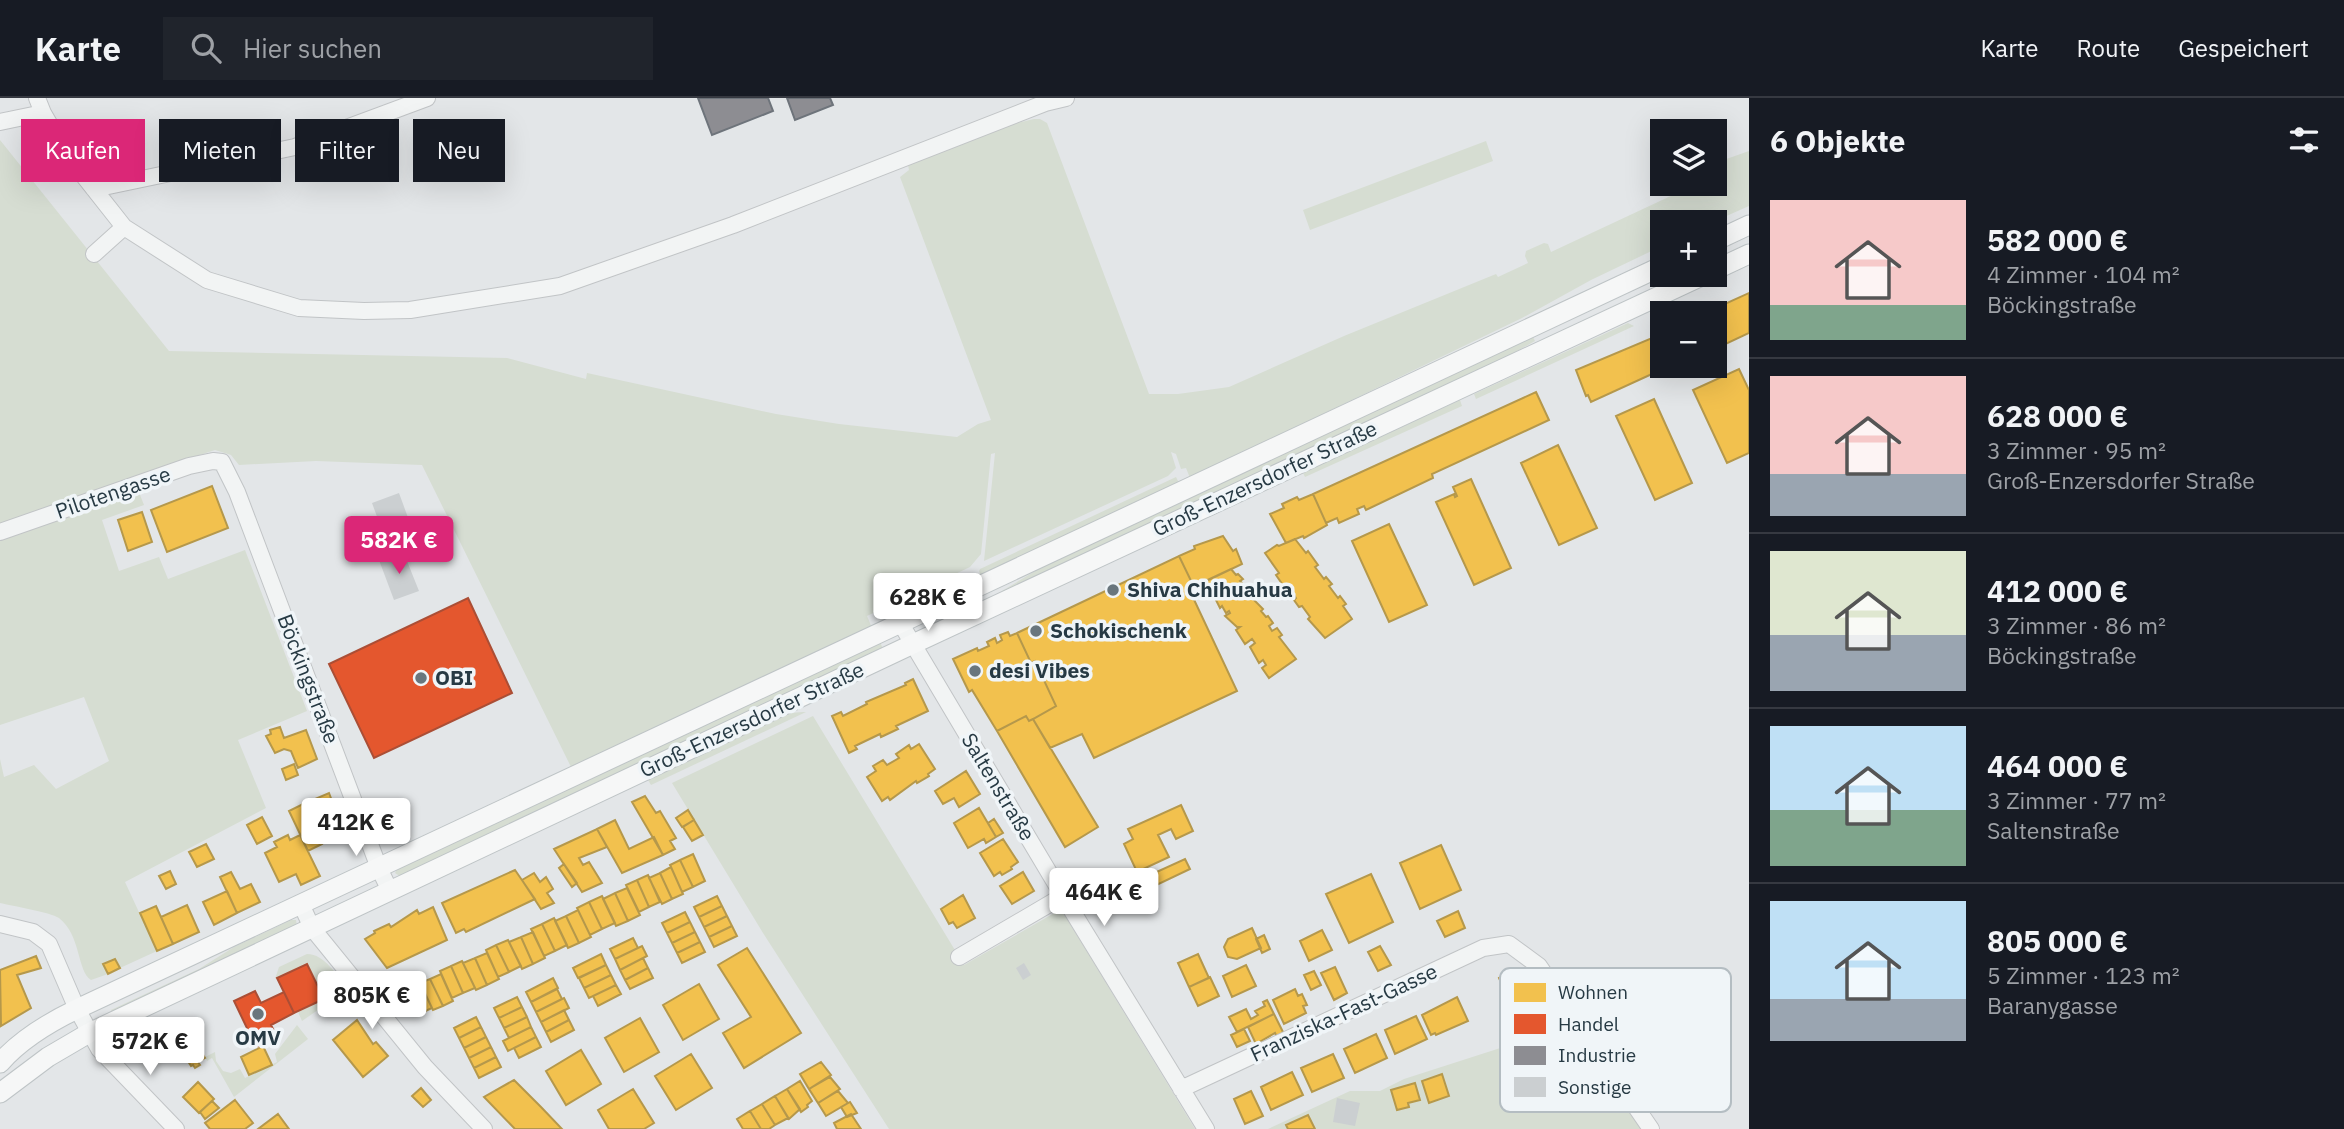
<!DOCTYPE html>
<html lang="de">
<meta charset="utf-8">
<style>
:root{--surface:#171b24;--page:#20242c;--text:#f1f3f6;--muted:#9ea1a6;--line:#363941;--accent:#db2777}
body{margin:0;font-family:"IBM Plex Sans",sans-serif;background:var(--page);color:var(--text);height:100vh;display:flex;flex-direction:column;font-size:26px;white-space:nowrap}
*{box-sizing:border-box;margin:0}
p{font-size:23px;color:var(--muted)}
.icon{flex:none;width:38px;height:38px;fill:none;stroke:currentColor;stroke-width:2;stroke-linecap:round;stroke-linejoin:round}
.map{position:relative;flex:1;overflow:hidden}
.side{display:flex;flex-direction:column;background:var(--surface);width:595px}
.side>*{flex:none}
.top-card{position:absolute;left:21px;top:21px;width:665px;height:63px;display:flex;gap:14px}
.fabs{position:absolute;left:1650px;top:21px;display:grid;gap:14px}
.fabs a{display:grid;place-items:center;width:77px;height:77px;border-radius:0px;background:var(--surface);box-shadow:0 7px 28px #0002;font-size:35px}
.price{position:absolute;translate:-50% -60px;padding:0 16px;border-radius:7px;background:#fff;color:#222;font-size:23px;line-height:46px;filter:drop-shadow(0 2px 4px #0008)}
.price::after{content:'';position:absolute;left:50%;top:42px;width:21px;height:16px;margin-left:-10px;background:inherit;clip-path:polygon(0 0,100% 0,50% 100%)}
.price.active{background:var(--accent);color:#fff}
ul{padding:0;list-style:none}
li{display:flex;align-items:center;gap:21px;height:175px;padding:0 21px}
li+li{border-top:2px solid var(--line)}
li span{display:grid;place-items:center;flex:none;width:196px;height:140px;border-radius:0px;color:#555}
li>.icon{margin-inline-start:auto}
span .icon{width:84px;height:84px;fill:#fffc;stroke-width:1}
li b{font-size:30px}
h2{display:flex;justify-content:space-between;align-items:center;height:84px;padding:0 21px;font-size:30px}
.pill{padding:0 24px;border-radius:0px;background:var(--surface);box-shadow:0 7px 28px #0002;font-size:24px;line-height:63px}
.pill.active{background:var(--accent);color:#fff}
header{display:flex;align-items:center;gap:42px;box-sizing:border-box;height:98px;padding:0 35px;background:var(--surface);border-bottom:2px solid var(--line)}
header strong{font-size:33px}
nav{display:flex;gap:38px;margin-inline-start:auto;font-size:24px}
.search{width:490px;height:63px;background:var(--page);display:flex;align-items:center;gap:18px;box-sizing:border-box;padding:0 24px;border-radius:0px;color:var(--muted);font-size:26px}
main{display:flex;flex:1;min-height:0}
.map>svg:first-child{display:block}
</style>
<header>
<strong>Karte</strong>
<div class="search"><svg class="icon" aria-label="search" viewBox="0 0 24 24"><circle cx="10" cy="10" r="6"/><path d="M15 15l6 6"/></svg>Hier suchen</div>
<nav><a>Karte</a><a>Route</a><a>Gespeichert</a></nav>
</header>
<main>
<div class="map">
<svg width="1749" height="1031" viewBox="0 0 1749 1031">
<rect width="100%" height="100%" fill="#e3e6e8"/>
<!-- green -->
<path fill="#d6ddd2" d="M1034,21H1040L1047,25L1149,296H1178L1229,289L1344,238L1496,176L1498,179L1528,165L1525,158L1526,153L1544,145L1548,146L1551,154L1675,96L1674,86H1715V65L1749,53V108L1713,124H1662V148L1591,182L1522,220L1190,380L1186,370L1181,371L1176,356L1171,354L1176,370L1168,378L984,463L995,355L991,356L981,456L970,469L867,518L872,530L572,671L422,367L316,363L239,367L231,357L215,352L133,379L144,407L102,422L119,473L159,459L168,481L245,452L307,613L238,642L266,710L125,784L157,853L120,870L114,861L104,866L108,876L91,882C77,873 81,837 59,820C50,814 12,808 0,805V661L4,679L34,667L56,691L109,663L84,599L0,627V42L169,253L507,260L586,281L587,275L776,316L839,326L957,339L978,326L991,322L900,79L909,72L908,67L1001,29Z
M1486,43L1493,63L1310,132L1303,112Z
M1628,225L1634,228L1476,301L1474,296Z
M1533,239L1535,243L1480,274L1003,496L1002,493L1052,463Z
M1460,302L1462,308L1305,379L1303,375Z
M1176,379L1179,385L981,478L979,473L980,471Z
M880,544L884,553L401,779L395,775L397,771Z
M803,614H806L651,687L648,682L790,615Z
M813,618L964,867L1056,814L1064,816L1195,1031H889L763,835L672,685Z
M291,822H296L297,828L113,916L111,912L199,871L234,849Z
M307,856C325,856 337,878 348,891L302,923L298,914L324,901L308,866L275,881L279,869Z
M297,927L308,941L234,999L212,960L207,963L205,959L215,954L216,963L223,973L231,975L240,971L245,980L277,964L275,956Z
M1569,928L1641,1031H1268L1350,993H1380L1404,981Z"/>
<!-- homes -->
<path fill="#f2c14e" stroke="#b5984b" stroke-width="2" d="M1749,195V235L1715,251V215H1705Z
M1662,235V264L1652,240Z
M1652,240L1662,268L1665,270L1591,304L1588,297L1586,298L1576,272Z
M1739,271L1749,292V355L1727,365L1693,292Z
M1536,294L1549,322L1432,376L1433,380L1366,412L1364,408L1357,411L1359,416L1339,425L1337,420L1326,425L1313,396Z
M1654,301L1692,385L1655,402L1616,318Z
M1558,347L1597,430L1559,447L1521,365Z
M1471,381L1511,470L1474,487L1436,404L1454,396L1455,399L1457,398L1453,389Z
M212,388L228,430L167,454L151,412Z
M1313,396L1327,427L1304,440L1303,438L1286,445L1270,416L1284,410L1282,406L1297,399L1299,402Z
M142,414L152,444L128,453L118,422Z
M1389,426L1427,507L1389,524L1352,443Z
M1223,438L1233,453L1236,451L1242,466L1194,489L1179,458L1195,451L1194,448Z
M1295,441L1306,455L1308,453L1318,467L1315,469L1324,481L1326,479L1332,486L1329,488L1338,500L1340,498L1346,506L1343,508L1352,521L1325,540L1308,521L1310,519L1302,508L1299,509L1294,502L1296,500L1288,488L1285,490L1276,477L1279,475L1265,455L1277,447L1279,448Z
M1179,458L1194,489L1189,491L1237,593L1094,660L1082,636L1050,650L1033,621L1056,608L1035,563L1031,565L1017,535Z
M1231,471L1236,477L1238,476L1243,481L1240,483L1253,496L1250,498L1263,511L1261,513L1266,519L1268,518L1273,525L1269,528L1272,533L1277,530L1282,537L1279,539L1296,561L1269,580L1262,570L1266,567L1263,562L1259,565L1250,549L1255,545L1252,541L1245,546L1236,532L1240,529H1237L1225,518L1230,515L1229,513L1226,515L1222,508L1220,510L1212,494L1210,495L1205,489L1202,491L1199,486Z
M1008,534L1010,538L1017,535L1031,565L1035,563L1056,608L1033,621L1029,623L1026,618L997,633L972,592L969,594L953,561L977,550L978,553L989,548L987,544L995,540L997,545L1002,542L1000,537Z
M913,581L928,613L896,628L898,631L881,639L880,636L855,648L857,651L849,655L832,618L841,614L843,618L867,606L866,604L906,587L905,585Z
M1026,618L1029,623L1033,621L1098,729L1065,749L997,633Z
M280,629L284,640L306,632L317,661L298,670L291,653L284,651L275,655L266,638L271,636L270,632Z
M919,646L935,671L928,676L929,678L917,685L916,683L890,702L888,699L882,703L867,679L876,673L873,668L883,662L887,667L899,660L896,656L909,647L911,651Z
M294,666L298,677L286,682L282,671Z
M966,673L980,696L959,709L954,700L943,706L935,693Z
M329,695L340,724L326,729L315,701Z
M645,698L656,715L660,713L676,740L670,743L675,751L663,757L632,704Z
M303,706L322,746L308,753L289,713Z
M1181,707L1193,733L1176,741L1171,731L1158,737L1169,759L1137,774L1124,746L1133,741L1128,731Z
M979,710L996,739L986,745L984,741L968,750L954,725Z
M688,712L694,722L682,729L676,720Z
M262,719L272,738L257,746L247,727Z
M994,721L1003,735L996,739L988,725Z
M615,722L629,751L654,739L663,757L622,775L597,731Z
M694,722L703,737L692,743L683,729Z
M597,731L607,749L579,760L583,767L589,764L602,785L582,794L554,751Z
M288,737L290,742L300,737L320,778L301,787L296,776L279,784L265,755L277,749L274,744Z
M1003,741L1018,764L1011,769L1012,771L1002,777L1000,774L994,778L980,755Z
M206,746L214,761L197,769L189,754Z
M1441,747L1461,792L1420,811L1400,765Z
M693,756L705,783L693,789L680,762Z
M1185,761L1190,771L1144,793L1139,782Z
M680,762L693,789L682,794L670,767Z
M564,766L577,785L572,789L559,770Z
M671,769L683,796L672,801L660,775Z
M515,772L535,801L466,834L464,831L456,835L442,805Z
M170,773L176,786L166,791L159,778Z
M231,774L240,791L251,786L260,804L237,815L220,779Z
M1023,774L1034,793L1012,806L1000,788Z
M534,775L540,784L546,779L553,791L547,795L554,805L541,811L522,782Z
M660,775L672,801L662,806L649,780Z
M1371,776L1393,824L1349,845L1326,796Z
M648,777L660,804L649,809L637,782Z
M637,782L649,809L639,814L626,787Z
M627,790L640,817L628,823L615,795Z
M227,793L237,815L214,827L203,804Z
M615,795L628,823L616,828L603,801Z
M963,797L975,820L957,830L953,824L949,826L941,811Z
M602,798L615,825L602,831L589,804Z
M717,798L722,808L699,819L694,809Z
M589,804L602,831L590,837L577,810Z
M187,807L199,834L173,846L161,819Z
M156,808L173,846L157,853L140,815Z
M722,808L727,818L704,829L699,819Z
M433,809L447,842L387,870L365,841L375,835L374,833L389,826L391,829L417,812L419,816Z
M578,812L591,839L579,845L566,818Z
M1458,813L1465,830L1445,839L1437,823Z
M685,814L690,824L667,835L662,825Z
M566,818L579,845L568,850L555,823Z
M727,818L732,828L709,839L704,829Z
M554,820L567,847L555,853L542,826Z
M690,824L695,834L672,845L667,835Z
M542,826L555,853L544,858L531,831Z
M732,828L737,838L714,849L709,839Z
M1252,830L1261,850L1237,861L1228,859L1224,849L1228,841Z
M1322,832L1332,852L1309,863L1300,843Z
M533,834L545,860L533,866L521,839Z
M695,834L700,844L677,855L672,845Z
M1264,837L1270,851L1262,855L1256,841Z
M521,839L533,866L522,871L509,844Z
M633,840L638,850L615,861L610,851Z
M508,842L521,868L509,874L496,847Z
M700,844L705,854L682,865L677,855Z
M496,847L509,874L498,879L486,852Z
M642,848L647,858L620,872L615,861Z
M1380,848L1391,867L1378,873L1368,854Z
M747,850L801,935L744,970L723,935L751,919L718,867Z
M487,855L499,881L487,887L475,860Z
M601,856L606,867L578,880L573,870Z
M1198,856L1209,880L1189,889L1178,865Z
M36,858L41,870L17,877L31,910L1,928L0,872Z
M475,860L487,887L476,892L463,865Z
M643,860L648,870L625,882L620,872Z
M115,861L120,870L108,876L103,866Z
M462,863L475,890L463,895L451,868Z
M606,867L611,877L584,890L579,880Z
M1246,867L1256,888L1232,899L1223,878Z
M451,868L463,895L452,900L440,873Z
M1335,869L1347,895L1334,902L1321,875Z
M648,870L653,880L630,891L625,882Z
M1515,871L1516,873L1519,871L1530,897L1510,906L1499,880Z
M1314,873L1321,887L1311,892L1304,877Z
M441,876L453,903L443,908L430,881Z
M611,877L616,887L589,900L584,890Z
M1210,879L1219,898L1198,908L1189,889Z
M553,880L558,890L531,904L526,894Z
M430,881L443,908L433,912L420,885Z
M419,883L432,910L417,917L405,890Z
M699,886L719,921L683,942L663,907Z
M616,887L621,896L598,908L593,898Z
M557,891L562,901L536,914L531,904Z
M1295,891L1298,898L1302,896L1307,907L1303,908L1306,915L1284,926L1273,902Z
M517,899L522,909L499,920L494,910Z
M1457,899L1468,923L1436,937L1435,935L1431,937L1422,917Z
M564,900L569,910L541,924L536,914Z
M1267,902L1274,916L1237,934L1229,919L1246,911L1251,921L1258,917L1255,913L1265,908L1263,904Z
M522,909L527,919L504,930L499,920Z
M564,912L569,922L546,934L541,924Z
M1274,916L1285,938L1278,941L1275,935L1256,946L1248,929Z
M1416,918L1427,941L1395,956L1385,932Z
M476,919L481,929L459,940L454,930Z
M527,919L531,929L509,940L504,930Z
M640,920L659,954L624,974L605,940Z
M357,922L373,946L376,944L388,958L363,979L333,942Z
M569,922L574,932L551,944L546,934Z
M164,923L178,945L169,951L163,943L156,947L148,931Z
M481,929L486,939L464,950L459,940Z
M531,929L536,939L508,953L503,943Z
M148,931L154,943L153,946L147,949L140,935Z
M1244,931L1250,943L1237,949L1231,937Z
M187,932L205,960L198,964L200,967L195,970L193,967L191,968L177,946L179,945L176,940Z
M1376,936L1387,960L1355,975L1344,951Z
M486,939L491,949L469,960L464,950Z
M536,939L541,949L519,960L514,950Z
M263,948L272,967L249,977L241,959Z
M491,949L496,959L474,970L469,960Z
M581,952L601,986L566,1007L546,973Z
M691,956L712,990L676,1012L655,978Z
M1333,956L1344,980L1312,994L1301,970Z
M496,959L501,969L479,980L474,970Z
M821,964L831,977L809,991L800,976Z
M1292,974L1303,997L1271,1012L1261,989Z
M1442,976L1449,998L1429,1005L1422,983Z
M830,979L840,991L818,1005L809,991Z
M514,982L541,1009L562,1031H515L484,999Z
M800,983L812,1003L807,1007L808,1009L801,1014L787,991Z
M198,984L214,1001L199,1015L183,999Z
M1415,985L1420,1002L1408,1005L1409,1009L1397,1012L1391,992Z
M421,990L431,1002L423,1009L412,998Z
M633,991L654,1025L644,1031H609L598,1012Z
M787,991L800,1011L789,1021L775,998Z
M838,993L848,1005L826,1018L818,1005Z
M1251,993L1263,1018L1245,1026L1234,1001Z
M775,998L788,1020L775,1027L762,1006Z
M235,1002L253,1025L245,1031H210L205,1025Z
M212,1003L219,1010L205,1021L200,1014Z
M850,1004L857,1015L847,1019L841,1009Z
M762,1006L775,1027L769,1031H761L750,1013Z
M750,1013L761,1031H743L737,1021Z
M278,1016L289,1031H258Z
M851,1016L861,1031H837L834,1025Z
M1308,1017L1315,1031H1288L1286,1027Z"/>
<!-- shops -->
<path fill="#e4572e" stroke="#ab4e35" stroke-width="2" d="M468,500L512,595L374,660L329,566Z
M307,866L324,901L294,915L277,880Z
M255,893L261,905L284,894L294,915L271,927L277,939L256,949L234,903Z"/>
<!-- industry -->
<path fill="#8d8d92" stroke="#6e747b" stroke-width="2" d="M698,0H768L773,13L712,37Z
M787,0H830L833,7L795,22Z"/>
<!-- building -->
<path fill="#cbcfd1" d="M399,395L414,436L387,446L372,405Z
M403,453L419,493L394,502L379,462Z
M897,476L903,489L890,495L884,481Z
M1024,865L1031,877L1023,882L1016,870Z
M1337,1000L1360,1005L1355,1028L1333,1024Z"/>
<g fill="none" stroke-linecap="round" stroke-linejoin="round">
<!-- minor casing -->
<g stroke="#c1c4c6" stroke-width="18">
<path id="minor" d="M37,0L43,15L68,58L124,129L207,182L299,210L364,213L410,212L560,188L733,127L1045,5L1066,0
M0,24L43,15
M94,91L295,49L427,0
M94,156L124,129
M0,434L189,368L213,363L222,364L237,394L379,770L390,793
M901,526L1063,798L1206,1031
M301,806L312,830L425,969L484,1031
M0,826L33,834L49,846L77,911L99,951L176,1031
M959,859L1063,798
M1181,991L1483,850L1509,846L1539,868L1651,1031"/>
</g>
<!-- major casing -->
<g stroke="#bec4c6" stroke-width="21">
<path id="major" d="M1715,143L1749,127
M1715,172L1749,156
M0,965C20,942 50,924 77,911L1662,168
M0,995L48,959L89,935L913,546L1704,177"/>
</g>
<!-- minor -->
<use href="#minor" stroke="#f2f4f4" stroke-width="16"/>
<!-- major -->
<use href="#major" stroke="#f6f7f7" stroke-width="19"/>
</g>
<!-- markers -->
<g fill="#69767d" stroke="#f0f5f8" stroke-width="2.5">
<circle cx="1113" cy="492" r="7"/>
<circle cx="1036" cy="533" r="7"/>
<circle cx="975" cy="573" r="7"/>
<circle cx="421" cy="580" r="7"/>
<circle cx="258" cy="916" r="7"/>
</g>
<g text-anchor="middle" stroke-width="7" stroke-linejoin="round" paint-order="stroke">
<!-- street labels -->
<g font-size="21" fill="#273a44" stroke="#f0f5f8">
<text transform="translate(1265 381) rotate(-25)" y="7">Groß-Enzersdorfer Straße</text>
<text transform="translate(113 395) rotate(-19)" y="7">Pilotengasse</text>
<text transform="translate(308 581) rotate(69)" y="7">Böckingstraße</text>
<text transform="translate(752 622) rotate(-25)" y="7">Groß-Enzersdorfer Straße</text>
<text transform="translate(998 689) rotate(59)" y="7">Saltenstraße</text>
<text transform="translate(1344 915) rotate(-25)" y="7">Franziska-Fast-Gasse</text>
</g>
<!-- poi labels -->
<g font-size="21" font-weight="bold" fill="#273a44" stroke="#f0f5f8" text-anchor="start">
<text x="1127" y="499">Shiva Chihuahua</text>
<text x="1050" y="540">Schokischenk</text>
<text x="989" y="580">desi Vibes</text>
<text x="435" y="587">OBI</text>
<text x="258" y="947" text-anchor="middle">OMV</text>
</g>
</g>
<!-- legend -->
<rect x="1500" y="870" width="231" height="144" rx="10" fill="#f0f5f8" stroke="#b4bdc2" stroke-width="2"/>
<rect x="1514" y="885" width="32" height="19" fill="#f2c14e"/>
<rect x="1514" y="916" width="32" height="20" fill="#e4572e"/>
<rect x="1514" y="948" width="32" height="19" fill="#8d8d92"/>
<rect x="1514" y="979" width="32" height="20" fill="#cbcfd1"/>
<g font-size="19" fill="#273a44">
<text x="1558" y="901">Wohnen</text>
<text x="1558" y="933">Handel</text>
<text x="1558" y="964">Industrie</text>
<text x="1558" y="996">Sonstige</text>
</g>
</svg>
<div class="fabs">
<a><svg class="icon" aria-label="layers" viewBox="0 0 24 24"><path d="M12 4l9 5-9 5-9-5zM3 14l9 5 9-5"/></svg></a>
<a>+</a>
<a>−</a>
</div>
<b class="price active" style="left:399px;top:478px">582K €</b>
<b class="price" style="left:928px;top:535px">628K €</b>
<b class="price" style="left:356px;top:760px">412K €</b>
<b class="price" style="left:1104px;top:830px">464K €</b>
<b class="price" style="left:372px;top:933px">805K €</b>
<b class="price" style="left:150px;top:979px">572K €</b>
<div class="top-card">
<a class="pill active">Kaufen</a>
<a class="pill">Mieten</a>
<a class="pill">Filter</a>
<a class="pill">Neu</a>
</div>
</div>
<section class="side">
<h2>6 Objekte<svg class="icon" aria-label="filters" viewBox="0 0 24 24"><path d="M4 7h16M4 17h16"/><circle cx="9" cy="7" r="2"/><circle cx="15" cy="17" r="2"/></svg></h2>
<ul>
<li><span style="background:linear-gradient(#f6c9c9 75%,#7fa58c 0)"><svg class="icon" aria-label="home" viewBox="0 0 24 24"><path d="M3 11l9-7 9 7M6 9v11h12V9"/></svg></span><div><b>582 000 €</b><p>4 Zimmer · 104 m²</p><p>Böckingstraße</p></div></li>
<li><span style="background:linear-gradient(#f6c9c9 70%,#9aa5b1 0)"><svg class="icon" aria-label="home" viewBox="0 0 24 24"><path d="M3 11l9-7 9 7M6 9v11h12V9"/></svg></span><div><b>628 000 €</b><p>3 Zimmer · 95 m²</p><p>Groß-Enzersdorfer Straße</p></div></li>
<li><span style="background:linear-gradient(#dfe7d0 60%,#9aa5b1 0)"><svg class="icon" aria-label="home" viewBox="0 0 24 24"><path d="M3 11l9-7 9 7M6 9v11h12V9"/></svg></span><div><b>412 000 €</b><p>3 Zimmer · 86 m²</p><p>Böckingstraße</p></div></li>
<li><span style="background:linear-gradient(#bfe0f5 60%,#7fa58c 0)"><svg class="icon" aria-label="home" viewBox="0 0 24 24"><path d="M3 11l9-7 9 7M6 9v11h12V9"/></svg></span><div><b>464 000 €</b><p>3 Zimmer · 77 m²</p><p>Saltenstraße</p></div></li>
<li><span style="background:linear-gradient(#bfe0f5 70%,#9aa5b1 0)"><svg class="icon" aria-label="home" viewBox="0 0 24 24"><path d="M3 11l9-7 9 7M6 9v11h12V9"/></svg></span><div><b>805 000 €</b><p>5 Zimmer · 123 m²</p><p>Baranygasse</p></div></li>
</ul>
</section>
</main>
